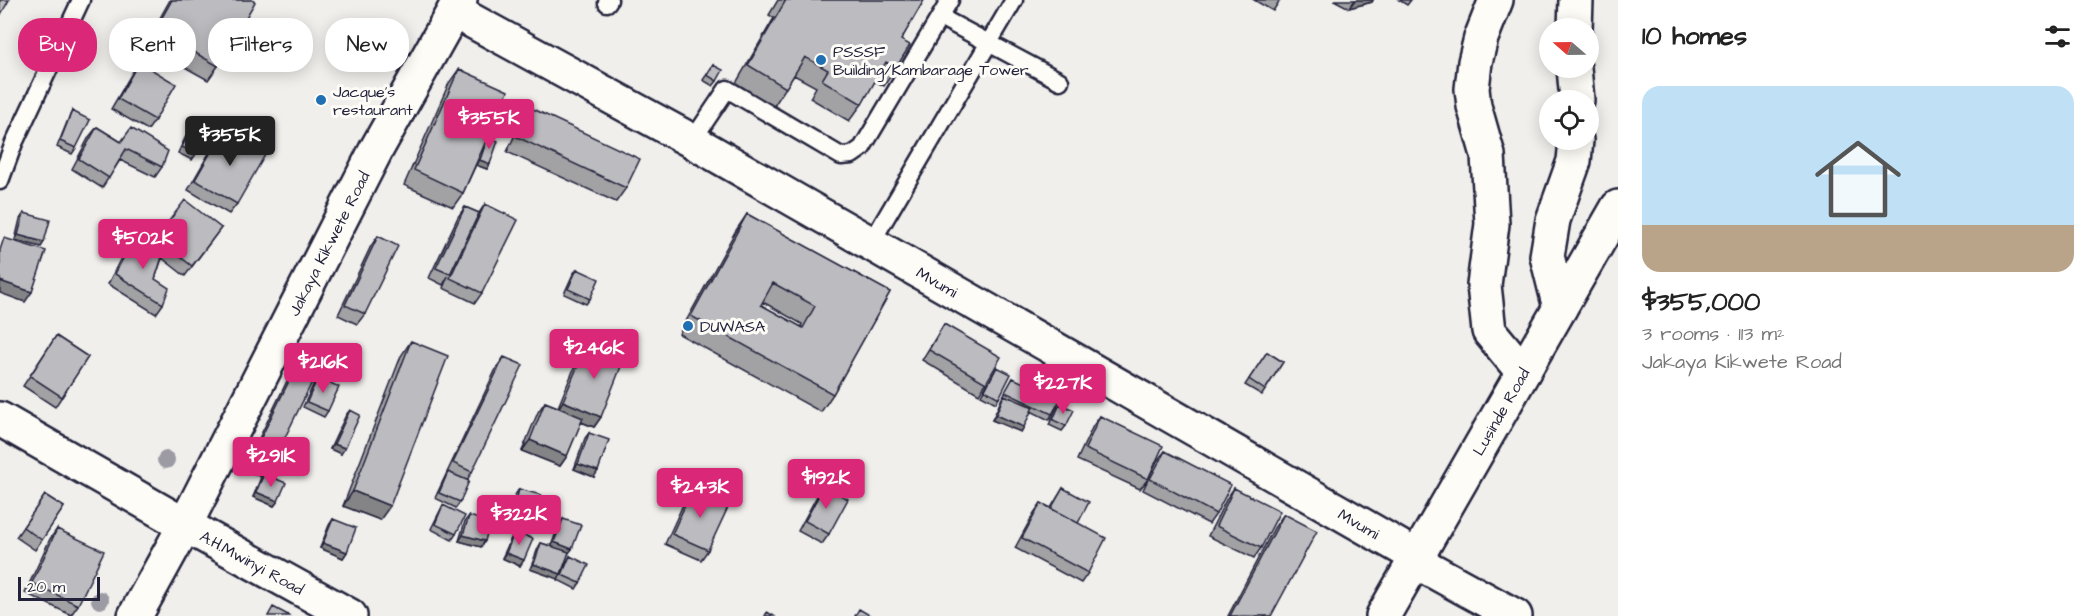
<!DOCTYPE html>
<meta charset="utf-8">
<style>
:root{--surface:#fff;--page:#f6f6f6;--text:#222;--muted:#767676;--accent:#db2777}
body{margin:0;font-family:"Architects Daughter",sans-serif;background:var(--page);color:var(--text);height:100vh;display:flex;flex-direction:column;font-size:22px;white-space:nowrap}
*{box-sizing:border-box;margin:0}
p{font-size:20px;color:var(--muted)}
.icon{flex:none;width:33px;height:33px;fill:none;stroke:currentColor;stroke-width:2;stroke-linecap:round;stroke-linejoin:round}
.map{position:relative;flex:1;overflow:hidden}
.details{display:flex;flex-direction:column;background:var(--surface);width:480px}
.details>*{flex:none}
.hud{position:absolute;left:18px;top:18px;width:570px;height:54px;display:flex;gap:12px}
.needle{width:39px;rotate:290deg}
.fabs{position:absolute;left:1539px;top:18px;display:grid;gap:12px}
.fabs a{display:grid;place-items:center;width:60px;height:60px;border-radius:50%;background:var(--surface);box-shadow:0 3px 15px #0003;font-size:30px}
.scale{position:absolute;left:18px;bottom:15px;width:82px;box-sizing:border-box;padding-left:6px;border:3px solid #22223b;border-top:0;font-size:16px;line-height:21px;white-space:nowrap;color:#22223b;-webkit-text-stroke:4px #fdfcf7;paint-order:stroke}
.price{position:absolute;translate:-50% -51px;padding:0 14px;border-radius:6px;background:var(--accent);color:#fff;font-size:20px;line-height:39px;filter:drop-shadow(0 2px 3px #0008)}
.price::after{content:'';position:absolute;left:50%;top:36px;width:18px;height:14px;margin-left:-9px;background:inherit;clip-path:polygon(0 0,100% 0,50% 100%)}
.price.active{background:#222;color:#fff}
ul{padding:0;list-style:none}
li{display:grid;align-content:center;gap:12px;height:318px;padding:0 24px}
li span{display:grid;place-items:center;height:186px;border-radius:18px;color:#555}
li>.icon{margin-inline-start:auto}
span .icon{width:108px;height:108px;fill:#fffc;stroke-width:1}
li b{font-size:26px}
h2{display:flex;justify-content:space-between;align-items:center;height:72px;padding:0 24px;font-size:26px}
.tag{padding:0 21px;border-radius:24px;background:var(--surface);box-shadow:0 3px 15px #0003;font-size:21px;line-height:54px}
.tag.active{background:var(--accent);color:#fff}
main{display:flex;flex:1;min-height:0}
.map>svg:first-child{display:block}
</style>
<main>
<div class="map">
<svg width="1618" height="616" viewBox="0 0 1618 616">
<rect width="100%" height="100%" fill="#f0efec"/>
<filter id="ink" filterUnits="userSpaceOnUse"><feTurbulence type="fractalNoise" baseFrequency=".0167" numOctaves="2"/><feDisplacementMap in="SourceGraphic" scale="12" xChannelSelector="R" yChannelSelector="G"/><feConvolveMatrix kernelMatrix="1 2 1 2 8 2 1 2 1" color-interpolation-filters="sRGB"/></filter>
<g filter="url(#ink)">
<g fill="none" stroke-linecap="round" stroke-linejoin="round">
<!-- lane casing -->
<g stroke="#22223b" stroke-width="21">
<path id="lane" d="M607,3L609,0
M940,17L1060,81
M692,141L727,89L841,156L852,155L862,148L950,0
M0,181L14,143L81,0
M871,243L1014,0"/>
</g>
<!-- street casing -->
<g stroke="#22223b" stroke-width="38">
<g id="street">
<path d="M1496,0L1481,38L1475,62L1472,89L1474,106L1488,155L1492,224L1484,285L1489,331L1523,372"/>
<path id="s1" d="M454,11L692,141L1416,556"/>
<path d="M1575,28L1576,0"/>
<path d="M1574,68L1577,100"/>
<path d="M1560,308L1547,256L1553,220L1574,161L1576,140"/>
<path id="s2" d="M0,419L185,525L350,616"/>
<path d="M1415,561L1515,616"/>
<path id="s3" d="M1383,616L1618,207"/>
</g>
</g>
<!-- secondary casing -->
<g stroke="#22223b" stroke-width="38">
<g id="secondary">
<path id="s4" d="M135,616L185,525L376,150L460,0"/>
</g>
</g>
<!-- lane -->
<use href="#lane" stroke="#fdfcf7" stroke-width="16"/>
<!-- street -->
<use href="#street" stroke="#fdfcf7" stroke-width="33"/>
<!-- secondary -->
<use href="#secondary" stroke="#fdfcf7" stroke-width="33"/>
</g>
<!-- trees -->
<g fill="#9c9ba3">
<circle cx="331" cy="364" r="9"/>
<circle cx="166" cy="460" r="9"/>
<circle cx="100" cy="600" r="9"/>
</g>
<!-- wall -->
<path fill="#a2a2a5" stroke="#22223b" stroke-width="1.5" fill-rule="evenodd" d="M170,0H252L218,66L208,80L145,45Z
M778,0H924L901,40L896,68L884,86L875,81L862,104L849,121L810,98L816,87L794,75L774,106L736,83L774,18L769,15Z
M1254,0H1280L1273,11Z
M1334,0H1373L1372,2L1349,8Z
M1399,0H1411L1407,5Z
M139,62L155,120L148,130L111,109L132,73Z
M713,65L717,81L713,86L703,80Z
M459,69L487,139L490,164L487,169L476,165L480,156L463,193L453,207L404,185L449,83Z
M531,108L626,188L616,202L507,152L521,122Z
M72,111L76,148L72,154L57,147L69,117Z
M193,125L196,154L192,160L178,153L189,130Z
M97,127L162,167L155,177L120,160L102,188L72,169L89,137Z
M223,131L237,204L229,214L188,190L216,141Z
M485,204L482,293L475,303L443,288L448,276L443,285L429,278L458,217L465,207L479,213Z
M24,213L44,242L41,247L15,240L20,219Z
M747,214L890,292L833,394L821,412L679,334L735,232ZM763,302L802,324L801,327L761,305Z
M221,228L185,276L162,258L155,279L163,304L156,314L108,284L125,250L133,239L149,248L156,238Z
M378,236L365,314L357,324L338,315L371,246Z
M577,269L590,299L586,304L564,294L573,274Z
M944,324L986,383L979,394L922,360Z
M56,336L88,357L55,407L23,386Z
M411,341L380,520L343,506L401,356Z
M587,344L601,417L594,427L581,422L567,456L560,466L522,451L538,412L545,402L558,407L580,354Z
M1267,352L1283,362L1262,395L1245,385Z
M504,357L472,472L467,480L460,502L456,508L435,498L497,367Z
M297,365L270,468L266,474L278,501L274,506L253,497L261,477L244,469L290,375Z
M997,367L999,398L996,403L981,395Z
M318,377L328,411L324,417L303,407L314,383Z
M1013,378L1052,414L1049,420L1031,411L1021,432L992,420L1002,398Z
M1060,404L1066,426L1062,431L1049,425L1056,409Z
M350,410L341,454L330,449L346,415Z
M1100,416L1148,479L1140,489L1077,460L1093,426Z
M589,433L594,477L574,469L585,438Z
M1165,451L1216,514L1209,524L1143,490L1157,461Z
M824,486L829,534L822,544L798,531L817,496Z
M693,488L708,550L701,560L665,544L686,498Z
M1063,488L1078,523L1088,573L1081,583L1015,548L1034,513L1041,503L1051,508Z
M1234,488L1261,548L1254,558L1208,536L1227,498Z
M519,489L535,518L532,523L510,518L515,495Z
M45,495L64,507L35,550L16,537Z
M443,505L456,534L452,540L431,529Z
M1284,514L1271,616H1228L1274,528Z
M469,516L485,541L481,547L459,541L465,521Z
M333,519L347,552L343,558L320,548L329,525Z
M563,519L568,554L563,570L570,556L580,583L576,589L558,580L560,575L558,579L530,569L538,548L541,543L551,546L559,524Z
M57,529L78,605L71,615L25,593L50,539Z
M515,531L520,566L502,558L512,536Z"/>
<!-- shaded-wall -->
<path fill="#848486" stroke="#22223b" stroke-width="1.5" d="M1355,0H1373L1372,2L1349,8Z
M480,160L490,164L487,169L476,165Z
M18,235L44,242L41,247L15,240Z
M0,281L32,292L25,302L0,293Z
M563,401L601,417L594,427L556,412Z
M996,415L1024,427L1021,432L992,420Z
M530,440L567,456L560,466L522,451Z
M334,444L345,448L341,454L330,449Z
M578,464L598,471L594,477L574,469Z
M353,491L390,506L380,520L343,506Z
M256,492L278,501L274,506L253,497Z
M513,513L535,518L532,523L510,518Z
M463,535L485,541L481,547L459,541Z
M554,542L572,549L568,554L550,548Z
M323,543L347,552L343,558L320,548Z
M506,553L524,560L520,566L502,558Z
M534,564L561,574L558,579L530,569Z"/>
<!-- building -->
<path fill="#bcbcc0" stroke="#22223b" stroke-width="1.5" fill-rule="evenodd" d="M0,0H9L0,16Z
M172,0H252L255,2L218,66L155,30Z
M785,0H924L901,40L910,45L896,68L886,62L862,104L822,80L828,70L805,57L786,88L748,65L786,0Z
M139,62L176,84L155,120L118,99Z
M713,65L723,70L717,81L707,75Z
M459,69L508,91L463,193L414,170Z
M531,108L640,159L626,188L517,137Z
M72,111L90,120L76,148L60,141Z
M193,125L207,132L196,154L182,147Z
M97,127L121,142L131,128L168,151L162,167L126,149L109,178L79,159Z
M223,131L265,155L237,204L195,180Z
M488,137L498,141L490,164L480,160Z
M185,200L221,228L192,266L156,238Z
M485,204L518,220L482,293L450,278Z
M465,207L479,213L450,274L436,268Z
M24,213L50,220L44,242L18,235Z
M747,214L890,292L833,394L691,316ZM773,283L815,306L803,328L761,305Z
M378,236L398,246L365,314L345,305Z
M4,238L46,251L32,292L0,281V250Z
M133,239L163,254L155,279L169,288L163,304L115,274Z
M577,269L599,279L590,299L568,289Z
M944,324L1001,357L986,383L929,350Z
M56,336L88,357L62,397L30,376Z
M411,341L448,356L390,506L353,491Z
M587,344L624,359L601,417L563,401Z
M1267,352L1283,362L1265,390L1249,379Z
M504,357L523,365L472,472L453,463Z
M297,365L316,374L270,468L251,458Z
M997,367L1011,374L999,398L985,390Z
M318,377L339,387L328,411L307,402Z
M1013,378L1060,400L1052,414L1005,392Z
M1004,395L1033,407L1024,427L996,415Z
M545,402L583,418L567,456L530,440Z
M1060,404L1074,410L1066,426L1053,420Z
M350,410L360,415L345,448L334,444Z
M1100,416L1163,446L1148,479L1085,449Z
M589,433L609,440L598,471L578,464Z
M1165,451L1231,485L1216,514L1150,479Z
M448,472L469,481L460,502L439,493Z
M264,474L286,483L278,501L256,492Z
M824,486L848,499L829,534L805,521Z
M693,488L729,505L708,550L672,534Z
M1063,488L1089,502L1078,523L1051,509Z
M1234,488L1280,511L1261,548L1216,526Z
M519,489L541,495L535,518L513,513Z
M45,495L64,507L42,540L23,527Z
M1041,503L1106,538L1088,573L1022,538Z
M443,505L465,516L456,534L435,524Z
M1284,514L1317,531L1271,616H1230Z
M469,516L490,522L485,541L463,535Z
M333,519L356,528L347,552L323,543Z
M563,519L581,525L572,549L554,542Z
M57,529L104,551L78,605L32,583Z
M515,531L533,539L524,560L506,553Z
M541,543L569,552L561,574L534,564Z
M570,556L589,565L580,583L562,575Z
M273,607L290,616H268Z
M859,609L871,616H855Z
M767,612L774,616H765Z"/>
</g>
<!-- markers -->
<g fill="#1f6fb2" stroke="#fdfcf7" stroke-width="2">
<circle cx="821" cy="60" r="6"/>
<circle cx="321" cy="100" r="6"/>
<circle cx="688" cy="326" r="6"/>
</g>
<g text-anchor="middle" stroke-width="6" stroke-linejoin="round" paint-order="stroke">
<!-- poi labels -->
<g font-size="16" fill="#22223b" stroke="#fdfcf7" text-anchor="start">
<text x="833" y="57">PSSSF<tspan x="833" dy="18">Building/Kambarage Tower</tspan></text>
<text x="333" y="97">Jacque's<tspan x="333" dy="18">restaurant</tspan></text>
<text x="700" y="332">DUWASA</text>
</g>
<!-- street labels -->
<g font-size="16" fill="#22223b" stroke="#fdfcf7">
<text dy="6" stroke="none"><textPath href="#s4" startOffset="420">Jakaya Kikwete Road</textPath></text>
<text dy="6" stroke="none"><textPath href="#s1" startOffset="554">Mvumi</textPath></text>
<text dy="6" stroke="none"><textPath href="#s3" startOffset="236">Lusinde Road</textPath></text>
<text dy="6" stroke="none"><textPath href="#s1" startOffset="1040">Mvumi</textPath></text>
<text dy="6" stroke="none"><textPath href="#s2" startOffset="290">A.H.Mwinyi Road</textPath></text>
</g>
</g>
</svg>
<div class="fabs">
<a><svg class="needle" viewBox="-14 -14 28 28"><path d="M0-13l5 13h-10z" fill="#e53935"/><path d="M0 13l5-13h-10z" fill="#767676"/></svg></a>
<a><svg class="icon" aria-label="locate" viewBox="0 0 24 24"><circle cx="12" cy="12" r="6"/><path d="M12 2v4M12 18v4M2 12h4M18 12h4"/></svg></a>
</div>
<div class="scale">20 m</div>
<b class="price" style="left:489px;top:150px">$355K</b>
<b class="price active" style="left:230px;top:167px">$355K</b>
<b class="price" style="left:143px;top:270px">$502K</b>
<b class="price" style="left:594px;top:380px">$246K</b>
<b class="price" style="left:323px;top:394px">$216K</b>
<b class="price" style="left:1063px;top:415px">$227K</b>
<b class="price" style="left:271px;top:488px">$291K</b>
<b class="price" style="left:826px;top:510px">$192K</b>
<b class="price" style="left:700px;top:519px">$243K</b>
<b class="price" style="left:519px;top:546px">$322K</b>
<div class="hud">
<a class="tag active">Buy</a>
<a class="tag">Rent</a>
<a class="tag">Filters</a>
<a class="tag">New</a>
</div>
</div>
<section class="details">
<h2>10 homes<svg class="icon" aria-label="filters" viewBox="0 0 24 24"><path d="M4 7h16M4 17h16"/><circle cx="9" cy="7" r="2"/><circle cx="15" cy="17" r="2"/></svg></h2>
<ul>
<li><span style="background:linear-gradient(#bfe0f5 75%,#b9a48a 0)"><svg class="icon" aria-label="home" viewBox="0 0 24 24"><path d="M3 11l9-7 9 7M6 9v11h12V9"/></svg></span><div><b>$355,000</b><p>3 rooms · 113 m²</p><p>Jakaya Kikwete Road</p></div></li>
</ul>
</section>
</main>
